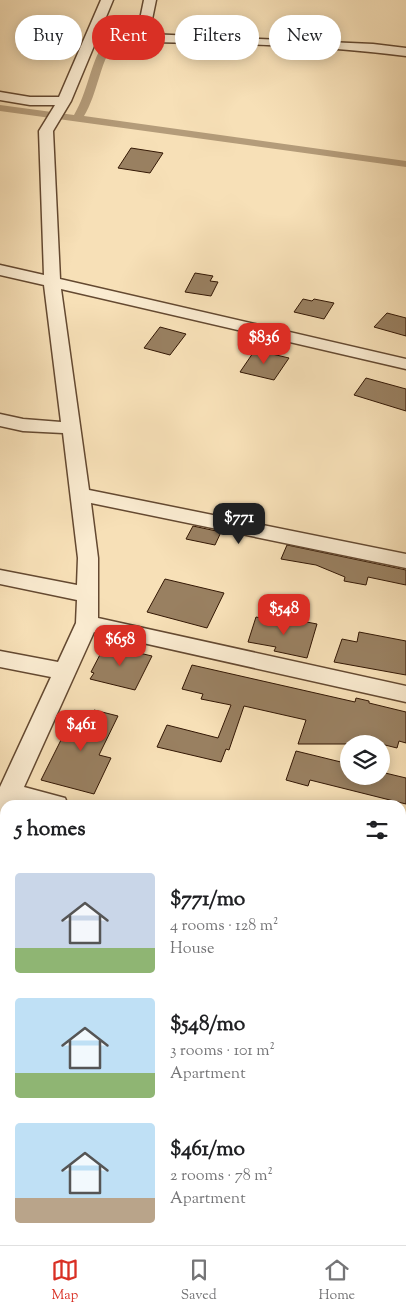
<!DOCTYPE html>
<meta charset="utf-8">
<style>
:root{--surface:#fff;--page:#f2f2f2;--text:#202124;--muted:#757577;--line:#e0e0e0;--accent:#d93025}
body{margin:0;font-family:"Sorts Mill Goudy",serif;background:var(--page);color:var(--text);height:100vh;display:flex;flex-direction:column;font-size:19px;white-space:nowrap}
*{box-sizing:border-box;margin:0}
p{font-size:16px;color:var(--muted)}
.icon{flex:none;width:28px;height:28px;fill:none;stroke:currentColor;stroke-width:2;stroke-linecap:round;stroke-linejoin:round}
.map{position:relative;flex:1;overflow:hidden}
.drawer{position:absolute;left:0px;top:800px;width:406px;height:445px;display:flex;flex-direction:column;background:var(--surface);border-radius:15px 15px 0 0;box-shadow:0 2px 12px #0003}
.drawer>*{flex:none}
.banner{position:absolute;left:15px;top:15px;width:376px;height:45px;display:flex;gap:10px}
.controls{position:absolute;left:340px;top:735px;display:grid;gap:10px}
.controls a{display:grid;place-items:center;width:50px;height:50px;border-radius:50%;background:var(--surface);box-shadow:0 2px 12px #0003;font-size:25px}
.price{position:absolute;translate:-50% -42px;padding:0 11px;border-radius:10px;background:var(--accent);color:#fff;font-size:16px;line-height:32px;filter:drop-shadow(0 1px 2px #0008)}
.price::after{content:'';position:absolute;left:50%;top:30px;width:15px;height:11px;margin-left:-8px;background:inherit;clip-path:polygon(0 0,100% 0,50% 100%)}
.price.selected{background:#222;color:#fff}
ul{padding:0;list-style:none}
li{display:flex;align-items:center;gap:15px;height:125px;padding:0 15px}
li span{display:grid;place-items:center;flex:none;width:140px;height:100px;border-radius:5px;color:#555}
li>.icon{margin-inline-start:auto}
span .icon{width:60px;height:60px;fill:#fffc;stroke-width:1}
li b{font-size:21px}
h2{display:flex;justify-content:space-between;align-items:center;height:60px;padding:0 15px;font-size:21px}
.pill{padding:0 18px;border-radius:22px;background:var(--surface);box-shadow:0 2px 12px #0003;font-size:18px;line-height:45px}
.pill.selected{background:var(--accent);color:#fff}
.dock{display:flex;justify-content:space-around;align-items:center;height:70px;border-top:1px solid var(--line);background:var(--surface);font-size:14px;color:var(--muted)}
.dock a{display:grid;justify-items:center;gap:2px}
.dock .selected{color:var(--accent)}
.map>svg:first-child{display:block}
</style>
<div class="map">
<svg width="406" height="1245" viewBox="0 0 406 1245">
<rect width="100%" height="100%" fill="#f7e0b7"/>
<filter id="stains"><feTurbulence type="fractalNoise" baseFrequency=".004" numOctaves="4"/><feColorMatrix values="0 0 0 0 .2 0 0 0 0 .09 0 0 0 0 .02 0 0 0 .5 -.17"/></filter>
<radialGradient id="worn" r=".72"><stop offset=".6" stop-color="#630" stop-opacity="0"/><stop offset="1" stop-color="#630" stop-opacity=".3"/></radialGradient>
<!-- green -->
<path fill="#d6be99" stroke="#846a4e" d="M0,1019L5,1021V1240H49L47,1245H0Z"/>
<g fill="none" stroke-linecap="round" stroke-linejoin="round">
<!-- canal -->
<path fill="#b49c7a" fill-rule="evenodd" d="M109,40L114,43C99,65 98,93 84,116L406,161V167L0,111V105L74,115C88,92 90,63 105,41Z"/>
</g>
<!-- building -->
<path fill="#998061" stroke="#331704" d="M131,148L163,153L150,173L118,168Z
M195,273L213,276L210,281L218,282L211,296L185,292Z
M303,299L312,301L314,299L334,303L324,319L294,312Z
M387,313L406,318V336L374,327Z
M160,327L186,334L170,355L144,348Z
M255,350L289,358L274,380L240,372Z
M366,378L406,389V411L354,395Z
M193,526L221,532L215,545L186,539Z
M287,545L406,570V585L368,577L366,585L344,581L345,577L316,565L281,559Z
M165,579L224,593L207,628L147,612Z
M256,617L284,623L286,618L317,624L307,658L274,651L276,647L248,642Z
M359,632L406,641V675L334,662L342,639L357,642Z
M105,645L152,656L135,690L90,679L94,673L91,672Z
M192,665L355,702L356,698L369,701V703L406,712V743L399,741L397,748L381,744H298L306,720L244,706L229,750L226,749L221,762L157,747L167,725L218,738L231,705L201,699L203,694L182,689Z
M94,710L118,716L99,755L111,758L94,794L41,780L68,726L60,724L66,711L90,718Z
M296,751L349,764V776H381V772L406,778V804L310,780L308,786L286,780Z"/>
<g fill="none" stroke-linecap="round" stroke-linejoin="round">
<!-- minor casing -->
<g stroke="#644931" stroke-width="3">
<path id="minor" d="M101,0H113L99,34H137L144,0H156L149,34L373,44L406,48V56C304,43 199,43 96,41L71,101L53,131L60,279L406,359V369L61,289L89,490L406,554V568L91,503L98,558V618L406,686V702L94,632L24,787L65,798L68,805H5V821L0,823V787L51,677L0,667V651L58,662L76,623L77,600L0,584V570L77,585L78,558L63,433L23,431L0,426V414L23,419L61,422L44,285L0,275V265L44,275L39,131L55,105H30L0,100V92L30,97H59Z
M401,883L406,884V906L401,905Z
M0,959L5,960V984L0,983Z
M401,1072L406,1074V1102L401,1100Z"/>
</g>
<!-- minor -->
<use href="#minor" fill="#faebd0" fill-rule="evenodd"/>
</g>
<rect width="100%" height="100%" filter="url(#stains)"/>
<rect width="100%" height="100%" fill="url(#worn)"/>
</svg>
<div class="controls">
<a><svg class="icon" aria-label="layers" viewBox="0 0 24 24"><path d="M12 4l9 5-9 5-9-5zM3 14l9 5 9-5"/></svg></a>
</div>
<b class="price" style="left:264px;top:365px">$836</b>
<b class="price selected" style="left:239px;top:545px">$771</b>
<b class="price" style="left:284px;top:636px">$548</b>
<b class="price" style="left:120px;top:667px">$658</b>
<b class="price" style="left:81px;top:752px">$461</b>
<div class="banner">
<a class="pill">Buy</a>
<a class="pill selected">Rent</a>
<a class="pill">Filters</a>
<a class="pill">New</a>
</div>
<section class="drawer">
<h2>5 homes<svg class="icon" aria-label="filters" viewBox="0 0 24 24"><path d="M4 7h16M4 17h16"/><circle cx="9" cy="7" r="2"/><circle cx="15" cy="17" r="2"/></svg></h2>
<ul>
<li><span style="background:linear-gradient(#c9d6e8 75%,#8fb573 0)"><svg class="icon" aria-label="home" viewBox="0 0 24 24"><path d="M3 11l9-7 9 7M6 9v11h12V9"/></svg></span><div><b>$771/mo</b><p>4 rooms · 128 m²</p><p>House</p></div></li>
<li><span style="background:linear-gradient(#bfe0f5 75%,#8fb573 0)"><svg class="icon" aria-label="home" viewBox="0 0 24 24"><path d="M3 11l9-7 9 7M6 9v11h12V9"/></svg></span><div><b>$548/mo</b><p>3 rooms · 101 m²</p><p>Apartment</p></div></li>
<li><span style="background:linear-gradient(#bfe0f5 75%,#b9a48a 0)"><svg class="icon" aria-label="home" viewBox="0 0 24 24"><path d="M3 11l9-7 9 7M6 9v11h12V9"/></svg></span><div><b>$461/mo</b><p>2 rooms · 78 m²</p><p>Apartment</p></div></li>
</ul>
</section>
</div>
<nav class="dock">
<a class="selected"><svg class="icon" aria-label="map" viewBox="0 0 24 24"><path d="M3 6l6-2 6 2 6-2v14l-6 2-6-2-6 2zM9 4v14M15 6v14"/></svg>Map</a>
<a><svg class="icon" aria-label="saved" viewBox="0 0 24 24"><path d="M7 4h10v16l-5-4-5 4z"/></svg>Saved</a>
<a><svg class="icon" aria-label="home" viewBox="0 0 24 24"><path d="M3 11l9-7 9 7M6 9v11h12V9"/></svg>Home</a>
</nav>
